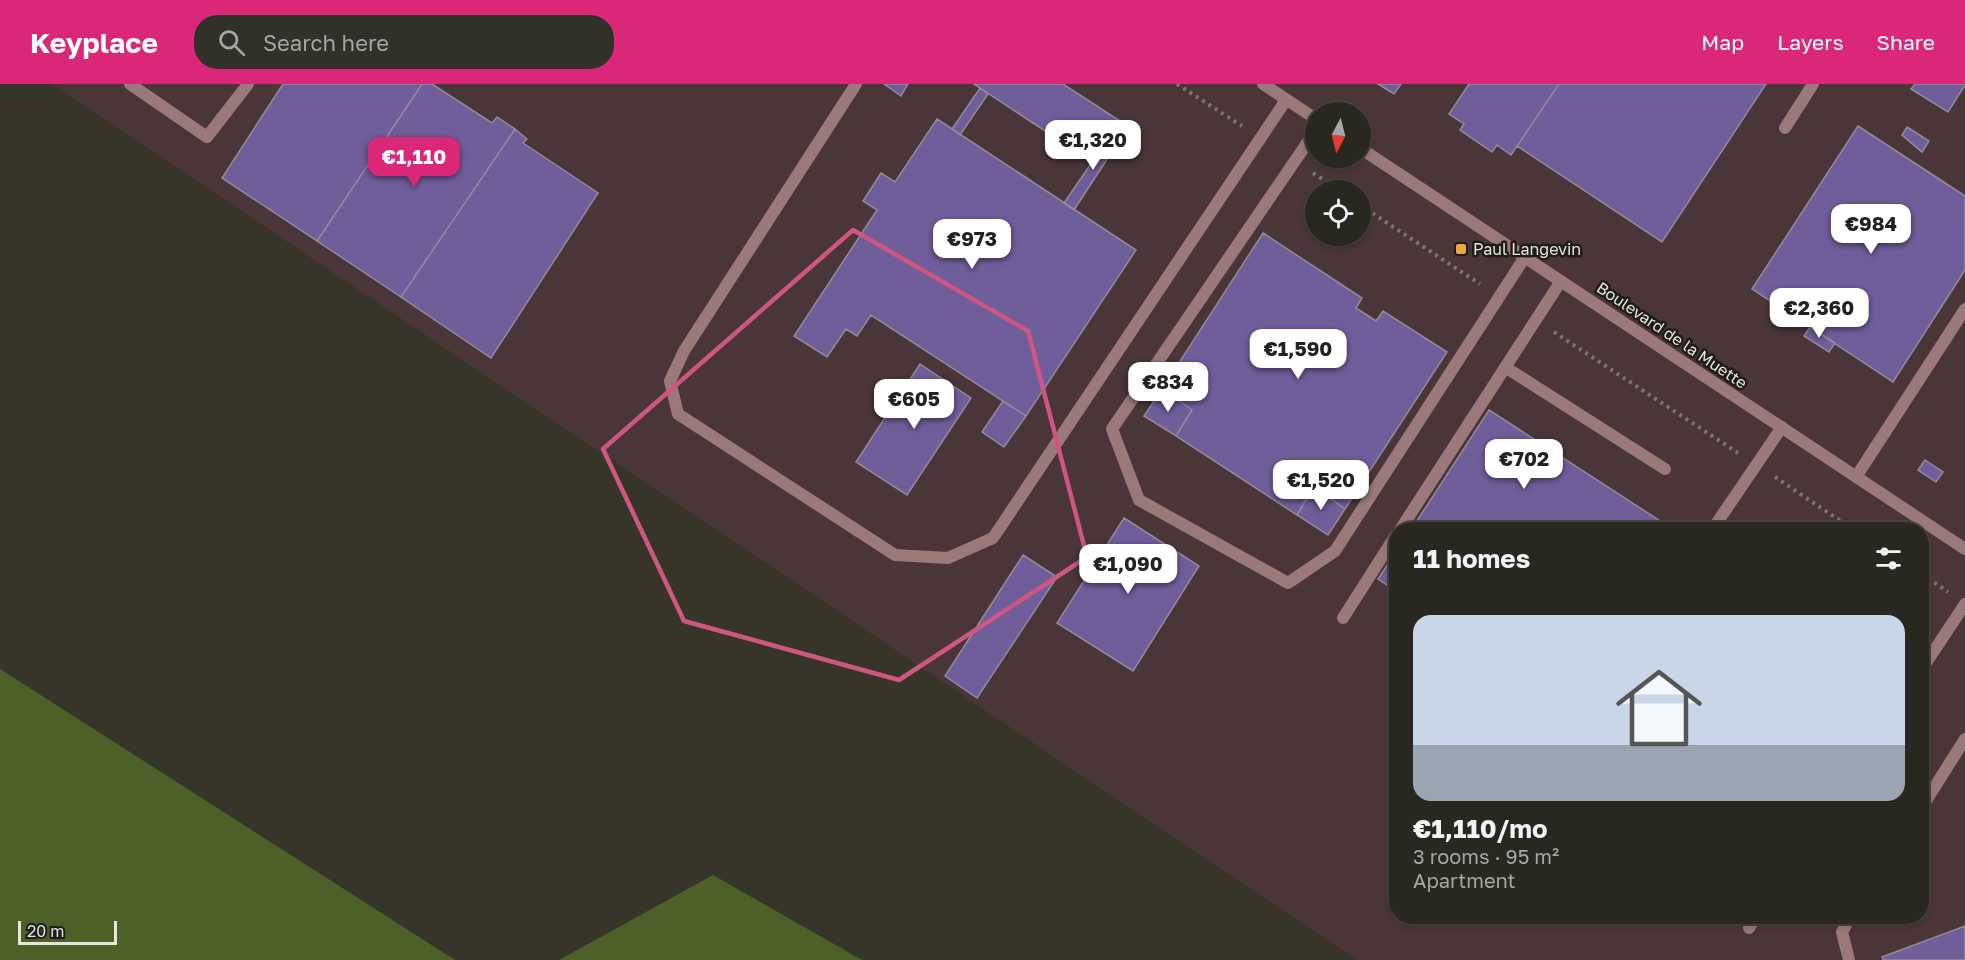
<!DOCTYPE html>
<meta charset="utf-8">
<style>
:root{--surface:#292820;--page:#313029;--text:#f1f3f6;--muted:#a5a6a5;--line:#45443e;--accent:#db2777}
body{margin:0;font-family:"Golos Text",sans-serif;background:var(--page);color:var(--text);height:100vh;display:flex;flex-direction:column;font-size:22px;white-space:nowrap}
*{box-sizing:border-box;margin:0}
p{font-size:20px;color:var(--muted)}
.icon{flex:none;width:33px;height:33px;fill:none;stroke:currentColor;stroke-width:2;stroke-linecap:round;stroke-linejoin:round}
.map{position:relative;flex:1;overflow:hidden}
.side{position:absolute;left:1389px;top:438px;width:540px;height:402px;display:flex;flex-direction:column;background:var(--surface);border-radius:24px;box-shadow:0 3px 9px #0003,0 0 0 2px var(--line)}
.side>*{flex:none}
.needle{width:39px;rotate:187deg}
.controls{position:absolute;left:1305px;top:18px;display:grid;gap:12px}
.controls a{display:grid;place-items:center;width:66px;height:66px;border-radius:50%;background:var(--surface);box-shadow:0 3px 9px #0003,0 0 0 2px var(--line);font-size:30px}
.scale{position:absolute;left:18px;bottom:15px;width:99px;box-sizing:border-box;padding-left:6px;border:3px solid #e6e5de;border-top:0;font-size:16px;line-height:21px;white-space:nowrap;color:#e6e5de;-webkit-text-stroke:4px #1d1c17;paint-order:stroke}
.price{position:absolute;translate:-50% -51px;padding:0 14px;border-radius:12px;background:#fff;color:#222;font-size:20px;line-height:39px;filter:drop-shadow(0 2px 3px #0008)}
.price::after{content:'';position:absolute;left:50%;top:36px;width:18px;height:14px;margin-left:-9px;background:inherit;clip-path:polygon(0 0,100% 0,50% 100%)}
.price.selected{background:var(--accent);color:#fff}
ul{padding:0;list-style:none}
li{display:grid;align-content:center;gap:12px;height:318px;padding:0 24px}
li span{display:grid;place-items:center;height:186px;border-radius:18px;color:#555}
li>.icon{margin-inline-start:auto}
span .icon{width:108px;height:108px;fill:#fffc;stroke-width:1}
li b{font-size:26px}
h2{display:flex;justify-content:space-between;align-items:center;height:72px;padding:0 24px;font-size:26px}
header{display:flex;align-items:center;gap:36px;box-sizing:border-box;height:84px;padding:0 30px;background:var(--accent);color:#fff}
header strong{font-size:28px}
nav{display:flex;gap:33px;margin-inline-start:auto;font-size:21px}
.search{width:420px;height:54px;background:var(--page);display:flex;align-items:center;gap:15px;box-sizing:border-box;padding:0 21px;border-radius:24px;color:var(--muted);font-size:22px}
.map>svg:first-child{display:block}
</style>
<header>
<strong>Keyplace</strong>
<div class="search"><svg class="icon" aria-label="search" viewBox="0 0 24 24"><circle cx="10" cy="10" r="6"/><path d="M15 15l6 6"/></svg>Search here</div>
<nav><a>Map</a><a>Layers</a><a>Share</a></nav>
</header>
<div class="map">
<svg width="1965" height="876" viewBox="0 0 1965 876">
<rect width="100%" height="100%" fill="#37352a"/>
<!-- industrial -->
<path fill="#4a3639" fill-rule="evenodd" d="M52,0H1965V876H1357ZM1316,28H1360V74H1316ZM1316,106H1360V152H1316ZM1396,446H1922V832H1396Z"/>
<!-- green -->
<path fill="#4c6028" d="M0,585L455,876H0Z
M713,791L862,876H559Z"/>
<!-- building -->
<path fill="#705e9b" stroke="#8f8c98" stroke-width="1.5" d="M283,0H422L317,157L222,94Z
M422,0H432L492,39L497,33L515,45L401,213L317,157Z
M884,0H908L901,12Z
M974,0H1063L1120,37L1092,78Z
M1378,0H1401L1394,10Z
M1469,0H1559L1511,71L1497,61L1492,68L1460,46L1464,40L1449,30Z
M1559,0H1766L1662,158L1517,62Z
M1915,0H1965V1L1948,28L1911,5Z
M980,4L988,10L960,51L952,45Z
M937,35L1136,166L1026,332L871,231L857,252L846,245L827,273L794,252L877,126L863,117L881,89L895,98Z
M1858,42L1965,112V186L1893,298L1752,205Z
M1907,43L1929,57L1922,68L1902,51Z
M515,45L527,55L523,59L598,109L491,274L401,213Z
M1114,46L1123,51L1074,126L1064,119Z
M1263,149L1362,214L1356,224L1376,237L1383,227L1447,268L1345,425L1314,403L1297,431L1176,352L1192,326L1162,305Z
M1810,243L1835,259L1829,268L1804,252Z
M920,280L971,314L907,411L856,378Z
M1162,305L1192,326L1176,352L1144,332Z
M1003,317L1026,332L1004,363L982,348Z
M1489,326L1665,440L1662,446H1411Z
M1925,376L1943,388L1936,398L1918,386Z
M1314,403L1345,425L1328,451L1297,431Z
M1124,434L1199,482L1133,587L1057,539Z
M1396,468V507L1378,495Z
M1023,471L1057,493L977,614L945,592Z
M1965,842V876H1883L1882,873Z"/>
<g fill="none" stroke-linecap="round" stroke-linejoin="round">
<!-- path -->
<path stroke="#78766c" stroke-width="4" stroke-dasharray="3 4.5" stroke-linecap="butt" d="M1177,0L1242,42
M1313,89L1339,106
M1360,121L1480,200
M1554,248L1738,369
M1775,393L1854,446
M1922,490L1948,508"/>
<!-- service -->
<path stroke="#9b797a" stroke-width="12" d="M130,0L207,53L248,0
M856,0L684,267L670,297L678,330L895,471L948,474L993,454L1286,16
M1785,44L1813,0
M1316,46L1112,345L1139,416L1288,499L1335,467L1525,173
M1505,283L1665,385
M1856,393L1965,225
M1400,446L1561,197
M1712,446L1782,343
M1343,534L1396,451
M1922,585L1965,520
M1922,723L1965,655
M1749,844L1757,832
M1849,876L1842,848L1851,832"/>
<!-- minor -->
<path stroke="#9b797a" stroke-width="12" d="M1263,0L1316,35
M1360,64L1965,465"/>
</g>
<!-- marked area -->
<path fill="none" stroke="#cd5682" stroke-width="4.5" stroke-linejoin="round" d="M853,146L1028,247L1087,473L899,596L684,537L603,365Z"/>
<!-- markers -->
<rect fill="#eda83c" stroke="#1d1c17" stroke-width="2" x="1455" y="159" width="12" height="12" rx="3"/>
<g text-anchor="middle" stroke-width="5" stroke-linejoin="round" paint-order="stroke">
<!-- poi labels -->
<g font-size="16" fill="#e6e5de" stroke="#1d1c17" text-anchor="start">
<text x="1473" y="171">Paul Langevin</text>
</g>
<!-- street labels -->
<g font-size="16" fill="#e6e5de" stroke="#1d1c17">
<text transform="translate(1672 251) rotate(34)" y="6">Boulevard de la Muette</text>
</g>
</g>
</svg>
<div class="controls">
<a><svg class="needle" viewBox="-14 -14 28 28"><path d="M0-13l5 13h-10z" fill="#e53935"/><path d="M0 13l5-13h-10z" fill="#a5a6a5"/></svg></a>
<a><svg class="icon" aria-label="locate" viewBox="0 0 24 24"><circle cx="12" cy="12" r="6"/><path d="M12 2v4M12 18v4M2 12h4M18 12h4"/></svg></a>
</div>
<div class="scale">20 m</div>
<b class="price" style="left:1093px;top:87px">€1,320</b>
<b class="price selected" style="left:414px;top:104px">€1,110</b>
<b class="price" style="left:1871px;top:171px">€984</b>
<b class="price" style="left:972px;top:186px">€973</b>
<b class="price" style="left:1819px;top:255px">€2,360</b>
<b class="price" style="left:1298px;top:296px">€1,590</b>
<b class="price" style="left:1168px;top:329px">€834</b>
<b class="price" style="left:914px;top:346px">€605</b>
<b class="price" style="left:1524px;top:406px">€702</b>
<b class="price" style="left:1321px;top:427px">€1,520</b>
<b class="price" style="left:1128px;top:511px">€1,090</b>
<section class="side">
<h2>11 homes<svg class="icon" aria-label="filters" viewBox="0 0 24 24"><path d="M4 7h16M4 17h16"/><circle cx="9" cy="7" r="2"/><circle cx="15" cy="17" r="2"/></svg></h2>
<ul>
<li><span style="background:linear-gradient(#c9d6e8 70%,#9aa5b1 0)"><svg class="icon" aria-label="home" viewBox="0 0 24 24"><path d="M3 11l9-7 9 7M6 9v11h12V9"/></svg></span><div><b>€1,110/mo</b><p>3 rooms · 95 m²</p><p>Apartment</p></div></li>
</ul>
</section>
</div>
